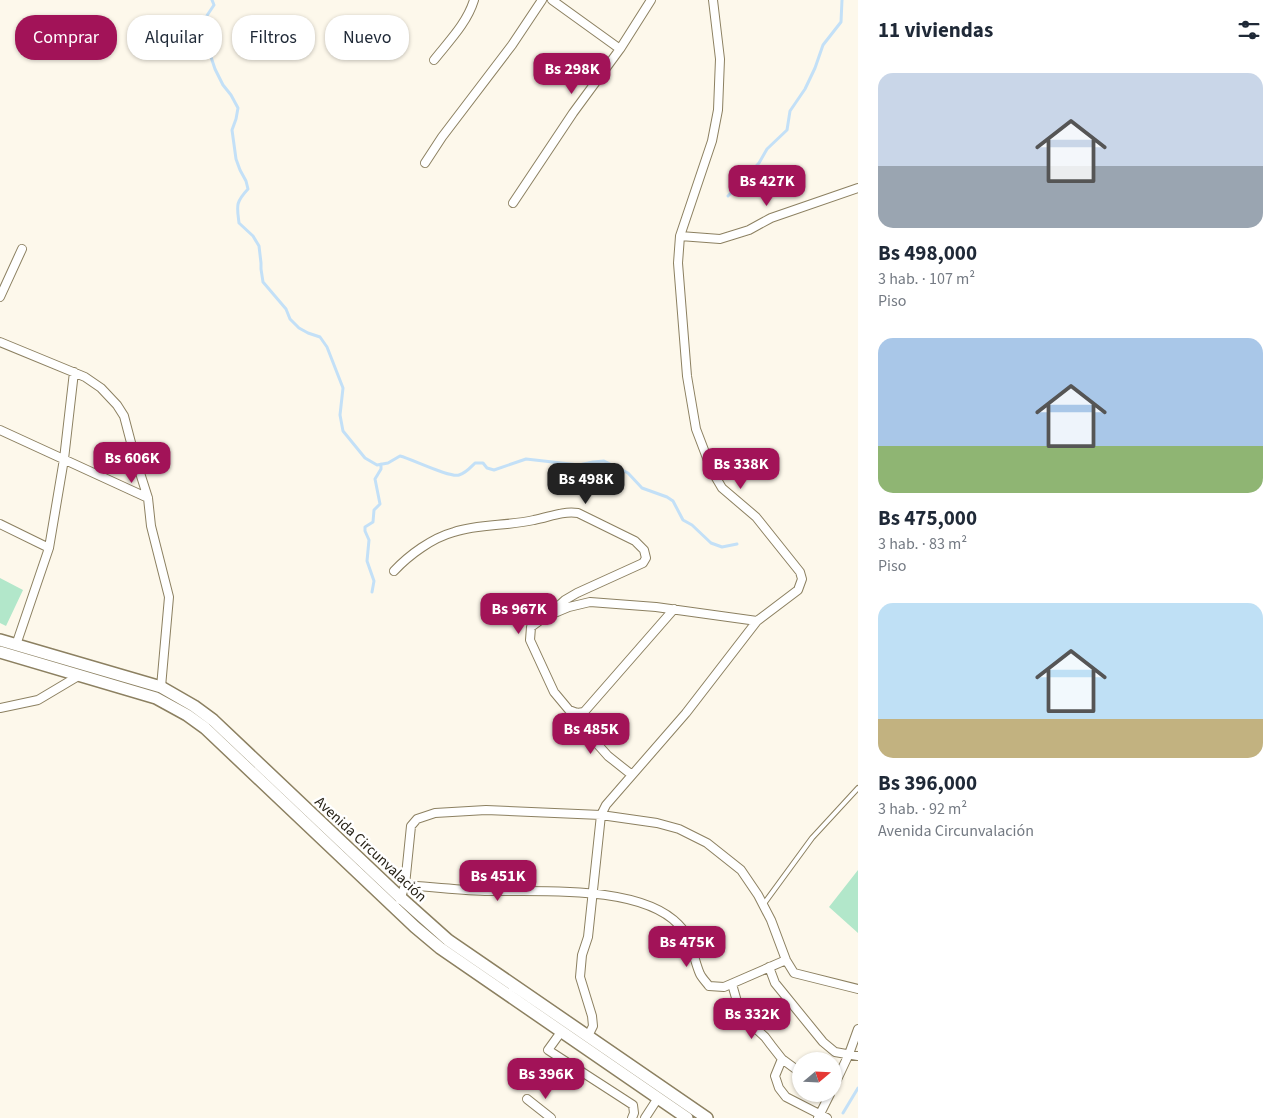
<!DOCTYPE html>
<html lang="es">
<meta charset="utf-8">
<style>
:root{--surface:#fff;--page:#f2f2f3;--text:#1f2937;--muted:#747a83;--accent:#a21358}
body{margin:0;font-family:"Source Sans 3",sans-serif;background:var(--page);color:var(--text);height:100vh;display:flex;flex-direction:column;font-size:19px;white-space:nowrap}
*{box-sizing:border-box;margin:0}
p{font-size:16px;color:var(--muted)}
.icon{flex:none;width:28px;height:28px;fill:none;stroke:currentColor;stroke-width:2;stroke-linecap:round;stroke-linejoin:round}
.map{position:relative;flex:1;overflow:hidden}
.sheet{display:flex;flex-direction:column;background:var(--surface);width:425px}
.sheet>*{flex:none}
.banner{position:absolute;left:15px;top:15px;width:475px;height:45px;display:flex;gap:10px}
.needle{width:32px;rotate:71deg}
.buttons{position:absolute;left:792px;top:1052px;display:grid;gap:10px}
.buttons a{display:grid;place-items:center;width:50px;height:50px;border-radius:50%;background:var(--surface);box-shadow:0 1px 4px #0004;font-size:25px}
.price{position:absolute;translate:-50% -42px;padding:0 11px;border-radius:10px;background:var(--accent);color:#fff;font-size:16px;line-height:32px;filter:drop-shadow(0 1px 2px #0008)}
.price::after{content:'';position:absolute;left:50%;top:30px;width:15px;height:11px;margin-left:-8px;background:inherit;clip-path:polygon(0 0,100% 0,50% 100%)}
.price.on{background:#222;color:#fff}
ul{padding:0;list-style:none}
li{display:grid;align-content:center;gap:10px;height:265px;padding:0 20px}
li span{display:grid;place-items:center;height:155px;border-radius:15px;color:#555}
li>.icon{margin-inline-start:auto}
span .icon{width:90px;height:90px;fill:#fffc;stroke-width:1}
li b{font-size:21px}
h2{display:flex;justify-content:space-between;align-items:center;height:60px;padding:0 20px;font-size:21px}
.chip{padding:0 18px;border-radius:20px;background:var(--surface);box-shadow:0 1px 4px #0004;font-size:18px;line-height:45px}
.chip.on{background:var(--accent);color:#fff}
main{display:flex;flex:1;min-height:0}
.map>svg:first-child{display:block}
</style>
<main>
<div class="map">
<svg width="858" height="1118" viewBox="0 0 858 1118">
<rect width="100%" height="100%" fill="#fdf8eb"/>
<!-- green -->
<path fill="#b2e7ca" d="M0,578L23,590L6,626L0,623Z
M858,870V933L829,907Z"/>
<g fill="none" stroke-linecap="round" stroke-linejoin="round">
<!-- stream -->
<path stroke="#c3e0f7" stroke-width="3" d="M212,0L214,5L202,23L205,39L215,69L223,85L231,95L238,108L236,119L232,130L236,159L240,170L246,181L248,189C235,203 237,206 239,223L253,236L259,246L261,263V269L263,282L286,309L290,319L299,328L308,333L320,337L327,347L343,388L340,415L343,431L365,458L377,465L388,463L400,456C412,459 450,478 459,475C466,473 470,468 475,463H483L487,468L494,470L526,459L579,465L593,462L604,461L628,473L642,488L667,497L673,501L683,520L692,525L711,543L722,547L737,544
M728,196L759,163L767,149L787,130L790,111L805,89L815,68L823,45L841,22L842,0
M372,592L374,581L367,561L369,540L365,531V527L373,522L374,510L380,504L375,479L381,469V464
M843,1113L858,1088"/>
<!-- lane casing -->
<g stroke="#8c8061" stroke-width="6">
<path id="lane" d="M763,905L812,838L858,788"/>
</g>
<!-- street casing -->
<g stroke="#8c8061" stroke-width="10">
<path id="street" d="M552,0L620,49
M434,60C449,41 467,23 474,0
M425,163L442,137L512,45L542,0
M513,203L573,113L620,49L651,0
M680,236L720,239L749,230L771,218L858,188
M0,297L22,249
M0,342L85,377L101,388L117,405L124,416L134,454L148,498L151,526L169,597L161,687
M0,430L148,498
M0,524L49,548
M394,571C409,555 432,538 454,532C478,524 508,526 534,520C550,517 561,511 578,513L635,541L644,550L646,558L643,563L577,593L565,600L552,612
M674,609L584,712L577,713L569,710L554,692L530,640L531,627L542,619L557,612L569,607L590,602L656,607L757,621
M16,645L49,548L64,459L74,372
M0,708L38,700L80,675
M577,713L584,729L608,756L632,775
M405,885C432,887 458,890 485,891C538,892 641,884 679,925C692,938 693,958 700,974C702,978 706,982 709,986L724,987L786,960
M400,900L405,885L411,826L417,819L435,813L486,810L601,815L657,823L679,829L707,843L741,870L758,895L771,920L786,960L794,973L858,989
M769,967L775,983L823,1042L835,1052L858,1056
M732,984L740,1012L752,1025L765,1037L771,1045L782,1059L801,1073
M561,1032L548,1050L633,1105L634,1113L632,1118
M588,1036L593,1026L592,1016L580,977L582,955L588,937L601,815L606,805L686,713L757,621L798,590L802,579L800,572L756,517L722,488L712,471L696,429L687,376L678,263L680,236L712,141L718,110L720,59L713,0
M782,1059L775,1076L779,1088L786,1097L827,1118
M834,1086L849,1054L858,1029
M527,1099L551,1118
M645,1118L658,1098
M818,1118L830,1094"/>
</g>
<!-- primary casing -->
<g stroke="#8c8061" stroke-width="14">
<path id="primary" d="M0,640L161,687L194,706L213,720L401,898L448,940L707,1118
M0,652L156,698L187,715L205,728L415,927L440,948L687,1118"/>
</g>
<!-- lane -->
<use href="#lane" stroke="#fff" stroke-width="4"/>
<!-- street -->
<use href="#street" stroke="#fff" stroke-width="8"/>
<!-- primary -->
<use href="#primary" stroke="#fff" stroke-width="11"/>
</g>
<g text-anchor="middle" stroke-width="5" stroke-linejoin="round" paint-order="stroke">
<!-- street labels -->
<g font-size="15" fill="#221d11" stroke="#fff">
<text transform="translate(371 849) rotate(43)" y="5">Avenida Circunvalación</text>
</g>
</g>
</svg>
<div class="buttons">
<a><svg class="needle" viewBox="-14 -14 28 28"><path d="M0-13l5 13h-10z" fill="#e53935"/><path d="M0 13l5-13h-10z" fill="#747a83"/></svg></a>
</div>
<b class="price" style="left:572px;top:95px">Bs 298K</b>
<b class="price" style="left:767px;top:207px">Bs 427K</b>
<b class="price" style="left:132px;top:484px">Bs 606K</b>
<b class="price" style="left:741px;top:490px">Bs 338K</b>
<b class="price on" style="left:586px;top:505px">Bs 498K</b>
<b class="price" style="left:519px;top:635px">Bs 967K</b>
<b class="price" style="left:591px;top:755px">Bs 485K</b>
<b class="price" style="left:498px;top:902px">Bs 451K</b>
<b class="price" style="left:687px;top:968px">Bs 475K</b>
<b class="price" style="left:752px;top:1040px">Bs 332K</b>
<b class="price" style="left:546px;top:1100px">Bs 396K</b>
<div class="banner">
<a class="chip on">Comprar</a>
<a class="chip">Alquilar</a>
<a class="chip">Filtros</a>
<a class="chip">Nuevo</a>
</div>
</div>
<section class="sheet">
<h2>11 viviendas<svg class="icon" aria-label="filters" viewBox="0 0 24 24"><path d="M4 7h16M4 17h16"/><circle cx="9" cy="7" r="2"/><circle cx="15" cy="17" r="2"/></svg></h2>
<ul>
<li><span style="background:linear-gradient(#c9d6e8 60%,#9aa5b1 0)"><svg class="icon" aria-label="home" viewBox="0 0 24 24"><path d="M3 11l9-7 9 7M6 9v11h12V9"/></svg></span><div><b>Bs 498,000</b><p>3 hab. · 107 m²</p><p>Piso</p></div></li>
<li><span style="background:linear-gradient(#a9c7e8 70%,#8fb573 0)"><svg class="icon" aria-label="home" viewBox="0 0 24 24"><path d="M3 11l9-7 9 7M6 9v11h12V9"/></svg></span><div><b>Bs 475,000</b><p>3 hab. · 83 m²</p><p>Piso</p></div></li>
<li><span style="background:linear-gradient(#bfe0f5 75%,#c2b280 0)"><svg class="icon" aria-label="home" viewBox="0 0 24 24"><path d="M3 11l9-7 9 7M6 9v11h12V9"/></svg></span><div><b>Bs 396,000</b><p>3 hab. · 92 m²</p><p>Avenida Circunvalación</p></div></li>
</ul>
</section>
</main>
